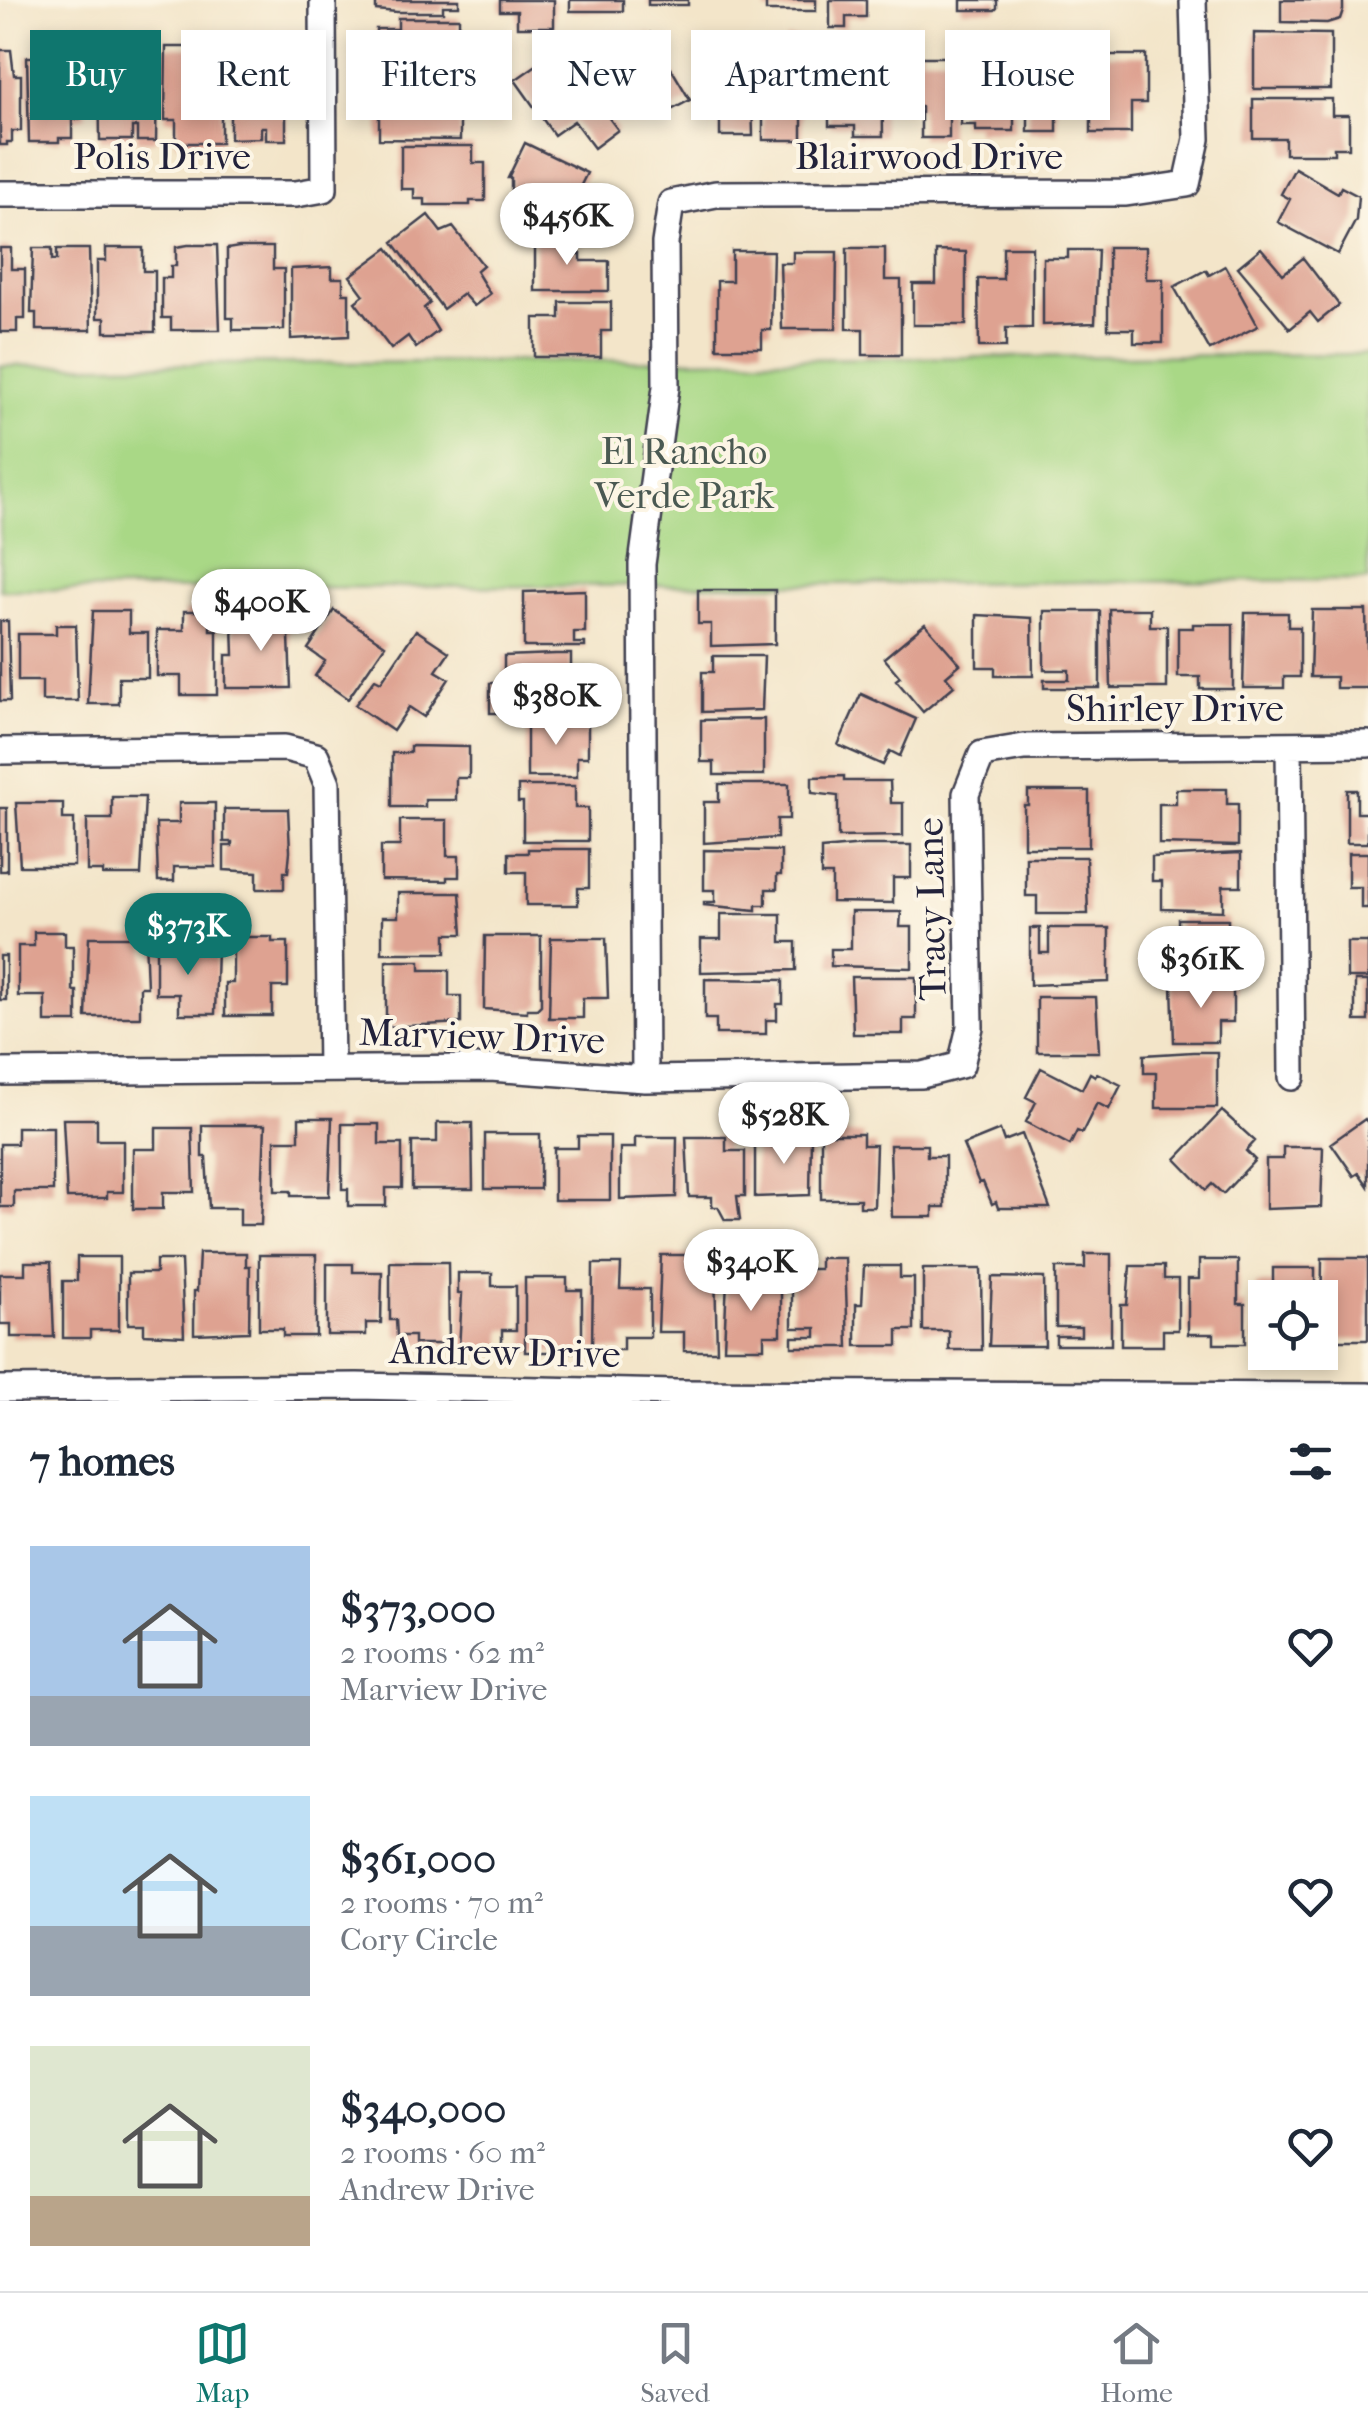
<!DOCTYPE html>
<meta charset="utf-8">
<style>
:root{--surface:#fff;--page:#f6f6f7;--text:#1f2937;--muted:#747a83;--line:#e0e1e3;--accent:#0f766e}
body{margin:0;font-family:"IM FELL French Canon",serif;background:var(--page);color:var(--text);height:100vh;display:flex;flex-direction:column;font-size:38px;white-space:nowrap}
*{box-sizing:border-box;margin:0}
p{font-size:32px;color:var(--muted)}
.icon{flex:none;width:55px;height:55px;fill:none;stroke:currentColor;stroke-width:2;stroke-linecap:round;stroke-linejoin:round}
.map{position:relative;height:1401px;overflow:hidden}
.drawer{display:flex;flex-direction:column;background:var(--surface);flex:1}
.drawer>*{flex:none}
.top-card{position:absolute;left:30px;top:30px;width:1310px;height:90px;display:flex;gap:20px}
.buttons{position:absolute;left:1248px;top:1280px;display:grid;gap:20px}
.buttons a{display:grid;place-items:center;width:90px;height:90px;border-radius:0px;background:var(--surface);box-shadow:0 5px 15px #0003;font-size:50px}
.price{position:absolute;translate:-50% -85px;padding:0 22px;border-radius:35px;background:#fff;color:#222;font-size:32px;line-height:65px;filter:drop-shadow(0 2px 5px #0008)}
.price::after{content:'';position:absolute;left:50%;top:60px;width:30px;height:22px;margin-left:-15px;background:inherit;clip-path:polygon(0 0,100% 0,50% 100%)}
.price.current{background:var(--accent);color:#fff}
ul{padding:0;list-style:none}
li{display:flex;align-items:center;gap:30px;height:250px;padding:0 30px}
li span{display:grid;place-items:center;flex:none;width:280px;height:200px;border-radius:0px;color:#555}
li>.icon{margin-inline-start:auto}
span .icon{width:120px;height:120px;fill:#fffc;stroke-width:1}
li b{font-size:42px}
h2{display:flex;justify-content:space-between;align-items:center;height:120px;padding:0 30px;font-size:42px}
.chip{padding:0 35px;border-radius:0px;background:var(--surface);box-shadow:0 5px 15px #0003;font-size:35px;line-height:90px}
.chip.current{background:var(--accent);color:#fff}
.menu{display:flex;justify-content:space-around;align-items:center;height:140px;border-top:2px solid var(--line);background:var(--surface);font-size:28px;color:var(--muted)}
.menu a{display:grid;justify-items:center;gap:5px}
.menu .current{color:var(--accent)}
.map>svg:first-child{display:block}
</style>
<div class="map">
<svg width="1368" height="1401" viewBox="0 0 1368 1401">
<rect width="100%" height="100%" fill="#fcf5e5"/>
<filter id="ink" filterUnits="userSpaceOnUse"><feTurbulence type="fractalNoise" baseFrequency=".01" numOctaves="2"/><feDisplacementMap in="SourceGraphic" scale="20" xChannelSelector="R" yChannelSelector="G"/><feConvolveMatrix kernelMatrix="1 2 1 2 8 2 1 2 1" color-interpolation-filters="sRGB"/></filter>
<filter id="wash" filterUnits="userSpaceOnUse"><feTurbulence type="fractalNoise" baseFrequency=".0048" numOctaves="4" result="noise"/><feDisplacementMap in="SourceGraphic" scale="40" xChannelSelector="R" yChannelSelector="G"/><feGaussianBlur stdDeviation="2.25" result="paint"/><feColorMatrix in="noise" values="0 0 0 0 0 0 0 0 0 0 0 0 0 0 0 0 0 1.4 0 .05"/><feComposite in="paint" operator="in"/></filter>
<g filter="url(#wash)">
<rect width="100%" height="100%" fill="#f3e5c9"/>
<!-- green -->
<path fill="#a9d886" stroke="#667d60" stroke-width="2.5" d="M1368,354V580L0,590V366Z"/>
<g id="blocks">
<!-- building -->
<path fill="#dea291" d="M376,0H459V6H443V12H397L376,10Z
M500,0H554V27H517V11H500Z
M570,0H623V11H570Z
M648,0H688V5H648Z
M766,0H816V11H766Z
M830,0H866V17H846V28H830Z
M961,0H997V8L995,10H961Z
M1281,0H1343V10L1340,19L1327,23L1281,22Z
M398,18H459V67H445V76L376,74V29H398Z
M650,33L690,100L654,119L649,111L633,119L603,59Z
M1254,33L1331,34V89H1254Z
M786,38H815L818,107H802V140H763V59H786Z
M1050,40H1076L1079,99H1064V105H1057V132H1028V58H1050Z
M699,42H733V62H751L753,136H720V106L698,103Z
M120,45H149L152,74H157L156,141H137V127H132V140H100L99,59H120Z
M230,45H278L281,74H286V140H266V127H261V138L230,139Z
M166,47H211L214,73H221V143H176V120H165Z
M907,49H921V57H949V138H921V107H894V57H907Z
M0,50H11L14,75H21V131H12V142H7V145H0Z
M1091,55H1146V103H1131V133H1091Z
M27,57H76V67H86V117L72,120V138H59V142H29Z
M961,57L1014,59V131H976V125H961Z
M829,59H882L883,136H855V126H829Z
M538,64L549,80L569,65L618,130L594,148L574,121L554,135L515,80Z
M444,81V86H460V140L379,139V109H386L391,102H378V83Z
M1253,99H1332V115H1349V148H1334V154H1285V138H1253Z
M525,143L587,173L579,189L584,192L569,224L511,199V178H508Z
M401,146H473V163H485V201H470V205H425V199H414V189H401Z
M1295,168L1338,193L1341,187L1358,196L1356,220L1338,254L1278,222L1290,199L1281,194Z
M428,215L441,232L453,227L483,265L476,271L490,294L474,306L463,294L443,309L393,242Z
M535,238H576V254H581V261H609V291H535Z
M188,245H217L220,330H171V318H162V278H171V266H176V247Z
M239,247H273V269H284V330H233V318H227V249Z
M1003,247H1032V328H1006V347H979L978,279H1003Z
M1108,247H1146V279H1163V343H1134V329H1108Z
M0,248H11V269H25V319H17V332H0Z
M33,248H52V260H57V249H89L91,330H36V313H31Z
M106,248H143V271H155V332H105V318H97V261H106Z
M388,248L430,303L424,308L438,331L416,348L408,336L391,349L355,302L364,295L350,276Z
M847,248H885V280H901V355H863V329H847Z
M1261,248L1283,274L1303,258L1339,305L1318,322L1310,312L1290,329L1238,267Z
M1068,250H1098L1095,323L1043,325V258H1068Z
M732,251H773L771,330H762V348H717V281H732Z
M936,251L966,252V325H913V284H936Z
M793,252H837L836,329H782L780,263H793Z
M1225,266L1258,326L1210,350L1174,287L1206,270L1209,275Z
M332,267V278H343V293H349V336L291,339V269Z
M560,302H611V331H601V357H534V318H560Z
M585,590V632H574V643H585V647H524V592Z
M698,590H775V644L711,646V624H698Z
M1109,609H1150V626H1167V688H1111Z
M334,610L385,645L348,699L315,676L325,661L308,649Z
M1312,610H1366L1368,688H1336V677H1310Z
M93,611H129V633H148V678H119V704H88Z
M184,611H210V630H217V695H181V676H157V630H184Z
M264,611H288L291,688H226V655H234L233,624L264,623Z
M1044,611H1100V688H1044V680H1069V670H1044Z
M1245,613H1288V627H1300V677H1284V688H1243Z
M977,615L1032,618L1033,676H995V667H977Z
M0,621H8L10,701H0Z
M925,624L960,664L946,676L954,686L923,712L896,680L900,677L884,658Z
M1193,624H1233V689H1200V677H1178V628H1193Z
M56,625H76L78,701H42V681H18V634H56Z
M416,630L449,652L436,671L449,679L424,717L409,707L393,731L355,705L375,679L381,682Z
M556,654H571V680H590V713H490V683H504V656Z
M713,656H764L762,710L702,712V672H713Z
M861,694L916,719L900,756L890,751L883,765L838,745Z
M764,719V775H714V762H701V720Z
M527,721H588V757H577V777H527Z
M410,746L469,747V778H456V800H425V807H392V753H410Z
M844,776V781H890L891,803H903V836L838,837V796L812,793V777Z
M719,784H789V819H777V838L704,843V802H719Z
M518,786H575V808H588V841H523V802H518Z
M1176,789H1227V804H1238V846L1159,844V804H1176Z
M1347,790H1357V813H1368V843H1347Z
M1028,791H1089V847H1024V805H1028Z
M112,797H145L141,875H103V871H87V819H112Z
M16,803H63V819H74V866H20Z
M179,803H215V867H174V881H158L156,823H179Z
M0,808H7V871H0Z
M224,809H288L290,851L288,872H284V889H257V872L224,870V846H232V842H224Z
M400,820H447V856H459V877H447V881L381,880V846H400Z
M864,845H911V878H893V903L832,902V875H821V849Z
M528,849H589V888H578V905H526V872H509V853H528Z
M704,850L781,851V875H777V889H766V905H756V910L704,905V902H715V890H704Z
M1241,853V886H1223V911L1162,909V881H1152V857Z
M1348,853H1368V908H1361V887H1348Z
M1026,857H1086L1088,914H1037V896H1026Z
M398,893H460L463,934H446V953H382V917H398Z
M851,912H901L900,927H912V968L831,966V949H851Z
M721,914H781V942H796V970L701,972V939H721Z
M1178,919H1228V935H1240V975L1179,974Z
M1030,928H1040V953H1049V928H1109V982L1030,985Z
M34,932H65V946H73V991H77V1022H45V996H18V946H34Z
M485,936H541V1005L537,1009H527V1012L484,1009Z
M89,937H145L147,987H140V1017H86Z
M233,937H272V942H288V987H272V1016H225V983H233Z
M551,938H606L608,998H583V1018H549Z
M1347,942H1368V978H1347Z
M156,948H217L215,1014H179V994H156Z
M0,956H6V1000H0Z
M386,961H420V970H449V996H461V1023L386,1027Z
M851,977H916V1019H903V1034H853Z
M705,979L783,980V1004H777V1020H766V1034H716V1019H705Z
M1355,981H1368V1021H1355Z
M1233,983V1022H1218V1042H1174L1172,985Z
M1037,997H1096L1099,1052H1037Z
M1193,1052H1217V1108H1156V1073H1144V1055Z
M1041,1068L1082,1089L1090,1073L1095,1076L1097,1073L1121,1085L1109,1109L1097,1103L1082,1133L1077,1131L1070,1145L1026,1122L1036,1102L1026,1097Z
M1222,1111L1255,1141L1246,1151L1255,1160L1223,1194L1212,1184L1206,1190L1176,1159Z
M299,1118H332L329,1196H291V1191H275V1140H299Z
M63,1119H97V1140H123V1192H107V1198H67Z
M1365,1119L1368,1123V1186L1359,1173L1354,1176L1331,1143Z
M437,1123H472L473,1189H412V1142H437Z
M342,1124H379V1144H402V1188H386V1206H348V1189H342Z
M202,1125H265L261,1225H240V1208H209L206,1157H202Z
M17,1127H53V1191H14V1207H0V1144H17Z
M156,1128H192L194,1192H163V1209H133V1149H156Z
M1000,1130L1004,1141L1022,1134L1050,1208H998L996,1202L992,1204L983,1182L979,1183L963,1145Z
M485,1134H540V1189H485Z
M821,1134H863V1145H876L874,1207H860V1199H821Z
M578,1136H610V1200H554V1148H578Z
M771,1136H811L810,1195L755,1197V1145L771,1147Z
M635,1137H677L676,1197L620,1199V1148H635Z
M686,1137H726V1151H745V1196H737L740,1220H725L718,1207H712V1197H689Z
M890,1145H927V1156H945V1207H933V1217H892Z
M1283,1147H1323L1321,1207L1266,1209V1159H1283Z
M199,1253H246V1266H250L249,1332L194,1334V1291H197Z
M1085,1254H1111V1345H1056V1336H1081V1327H1056V1268H1085Z
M259,1255H316V1336H283V1329H259Z
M661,1255H690V1272H715L717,1351H684V1332H658Z
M77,1257H119V1330H90V1338H63V1281H77Z
M820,1258H845L848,1347H792V1337H816V1328H792V1269H820Z
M1322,1258H1368V1340H1337V1328H1321Z
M156,1260H181L184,1336L144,1334V1324H128V1273H156Z
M1199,1260H1238V1304H1245V1344H1214V1334H1188V1279H1199Z
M25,1262H51L54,1337H11V1324H0V1274H25Z
M390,1262H448L449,1344H414V1336H397L396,1320H390Z
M327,1264H353V1272H382L381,1323H366V1335H327Z
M593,1264H621L620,1289H650V1337H623V1350H592Z
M864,1266H900V1278H914V1330H898V1346H856V1304H862Z
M1130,1266H1164V1279H1178V1330H1163V1346H1121V1305H1127Z
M1273,1268H1315V1287H1310V1298H1265V1342H1254L1256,1284H1273Z
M923,1269H981L982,1350H949V1331H923Z
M458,1273H492V1286H516V1330H502V1350H459L462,1293H458Z
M992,1277L1044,1278L1045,1346H989Z
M525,1278H567V1290H582V1352H525Z
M727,1279H745V1285H781V1335H764V1348H724Z"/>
</g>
</g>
<g filter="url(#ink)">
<use href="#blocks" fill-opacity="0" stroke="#413f50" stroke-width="2.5"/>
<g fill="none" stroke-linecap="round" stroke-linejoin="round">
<!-- minor casing -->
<g stroke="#413f50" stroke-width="30">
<path id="minor" d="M0,194H296L324,189L323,0
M1289,745L1292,1077
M0,751L285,748L316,756L327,783L331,1069
M0,1072L490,1068L645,1079L922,1075L961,1065L970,1027L966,794L982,754L1024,747L1368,744
M645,1079L642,564L666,387L665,243L671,203L716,194L1126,193L1187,184L1197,139L1193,0
M0,1389L357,1386L676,1393L1368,1396"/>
</g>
<!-- minor -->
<use href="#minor" stroke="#fff" stroke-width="25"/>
</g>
</g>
<g text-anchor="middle" stroke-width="8" stroke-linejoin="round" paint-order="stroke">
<!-- street labels -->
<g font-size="38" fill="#22223b" stroke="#fcf5e5">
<text x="162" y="169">Polis Drive</text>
<text x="929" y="169">Blairwood Drive</text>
<text x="1175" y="721">Shirley Drive</text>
<text transform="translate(931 909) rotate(-91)" y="13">Tracy Lane</text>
<text transform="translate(482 1036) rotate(2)" y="13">Marview Drive</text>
<text transform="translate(505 1352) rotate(1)" y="13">Andrew Drive</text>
</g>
<!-- park labels -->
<g font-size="38" fill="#4a5952" stroke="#fcf5e5">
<text x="684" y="464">El Rancho<tspan x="684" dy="44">Verde Park</tspan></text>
</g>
</g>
</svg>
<div class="buttons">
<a><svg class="icon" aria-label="locate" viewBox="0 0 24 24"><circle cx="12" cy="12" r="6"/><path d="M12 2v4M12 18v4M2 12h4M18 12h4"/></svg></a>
</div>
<b class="price" style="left:567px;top:268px">$456K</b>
<b class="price" style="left:261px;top:654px">$400K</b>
<b class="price" style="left:556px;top:748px">$380K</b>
<b class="price current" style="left:188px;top:978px">$373K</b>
<b class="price" style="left:1201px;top:1011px">$361K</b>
<b class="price" style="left:784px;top:1167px">$528K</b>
<b class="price" style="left:751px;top:1314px">$340K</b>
<div class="top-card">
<a class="chip current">Buy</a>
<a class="chip">Rent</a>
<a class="chip">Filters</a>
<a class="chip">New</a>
<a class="chip">Apartment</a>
<a class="chip">House</a>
</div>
</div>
<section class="drawer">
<h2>7 homes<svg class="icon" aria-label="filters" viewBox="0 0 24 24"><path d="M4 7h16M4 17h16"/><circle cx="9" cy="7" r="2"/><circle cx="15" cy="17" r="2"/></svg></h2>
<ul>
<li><span style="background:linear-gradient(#a9c7e8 75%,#9aa5b1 0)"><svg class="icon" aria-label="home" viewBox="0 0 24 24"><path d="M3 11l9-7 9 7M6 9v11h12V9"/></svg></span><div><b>$373,000</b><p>2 rooms · 62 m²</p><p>Marview Drive</p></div><svg class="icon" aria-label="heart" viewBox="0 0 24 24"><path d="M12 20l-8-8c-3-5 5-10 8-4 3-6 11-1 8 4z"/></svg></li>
<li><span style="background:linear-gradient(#bfe0f5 65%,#9aa5b1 0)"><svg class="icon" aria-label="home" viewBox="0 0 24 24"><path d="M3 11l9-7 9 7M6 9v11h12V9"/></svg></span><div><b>$361,000</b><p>2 rooms · 70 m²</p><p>Cory Circle</p></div><svg class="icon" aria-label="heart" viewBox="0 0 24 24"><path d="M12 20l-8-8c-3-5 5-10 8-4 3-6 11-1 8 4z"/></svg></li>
<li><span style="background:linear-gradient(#dfe7d0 75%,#b9a48a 0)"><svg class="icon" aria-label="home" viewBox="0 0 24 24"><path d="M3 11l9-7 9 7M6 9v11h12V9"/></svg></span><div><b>$340,000</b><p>2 rooms · 60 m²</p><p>Andrew Drive</p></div><svg class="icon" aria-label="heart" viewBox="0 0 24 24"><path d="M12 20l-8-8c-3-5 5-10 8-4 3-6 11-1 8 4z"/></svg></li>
</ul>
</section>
<nav class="menu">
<a class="current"><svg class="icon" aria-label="map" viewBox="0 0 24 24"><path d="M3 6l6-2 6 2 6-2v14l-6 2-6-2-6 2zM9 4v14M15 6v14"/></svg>Map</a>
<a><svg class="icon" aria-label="saved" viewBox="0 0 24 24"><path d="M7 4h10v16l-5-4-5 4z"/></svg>Saved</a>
<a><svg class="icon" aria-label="home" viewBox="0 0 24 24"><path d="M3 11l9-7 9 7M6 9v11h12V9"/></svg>Home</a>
</nav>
